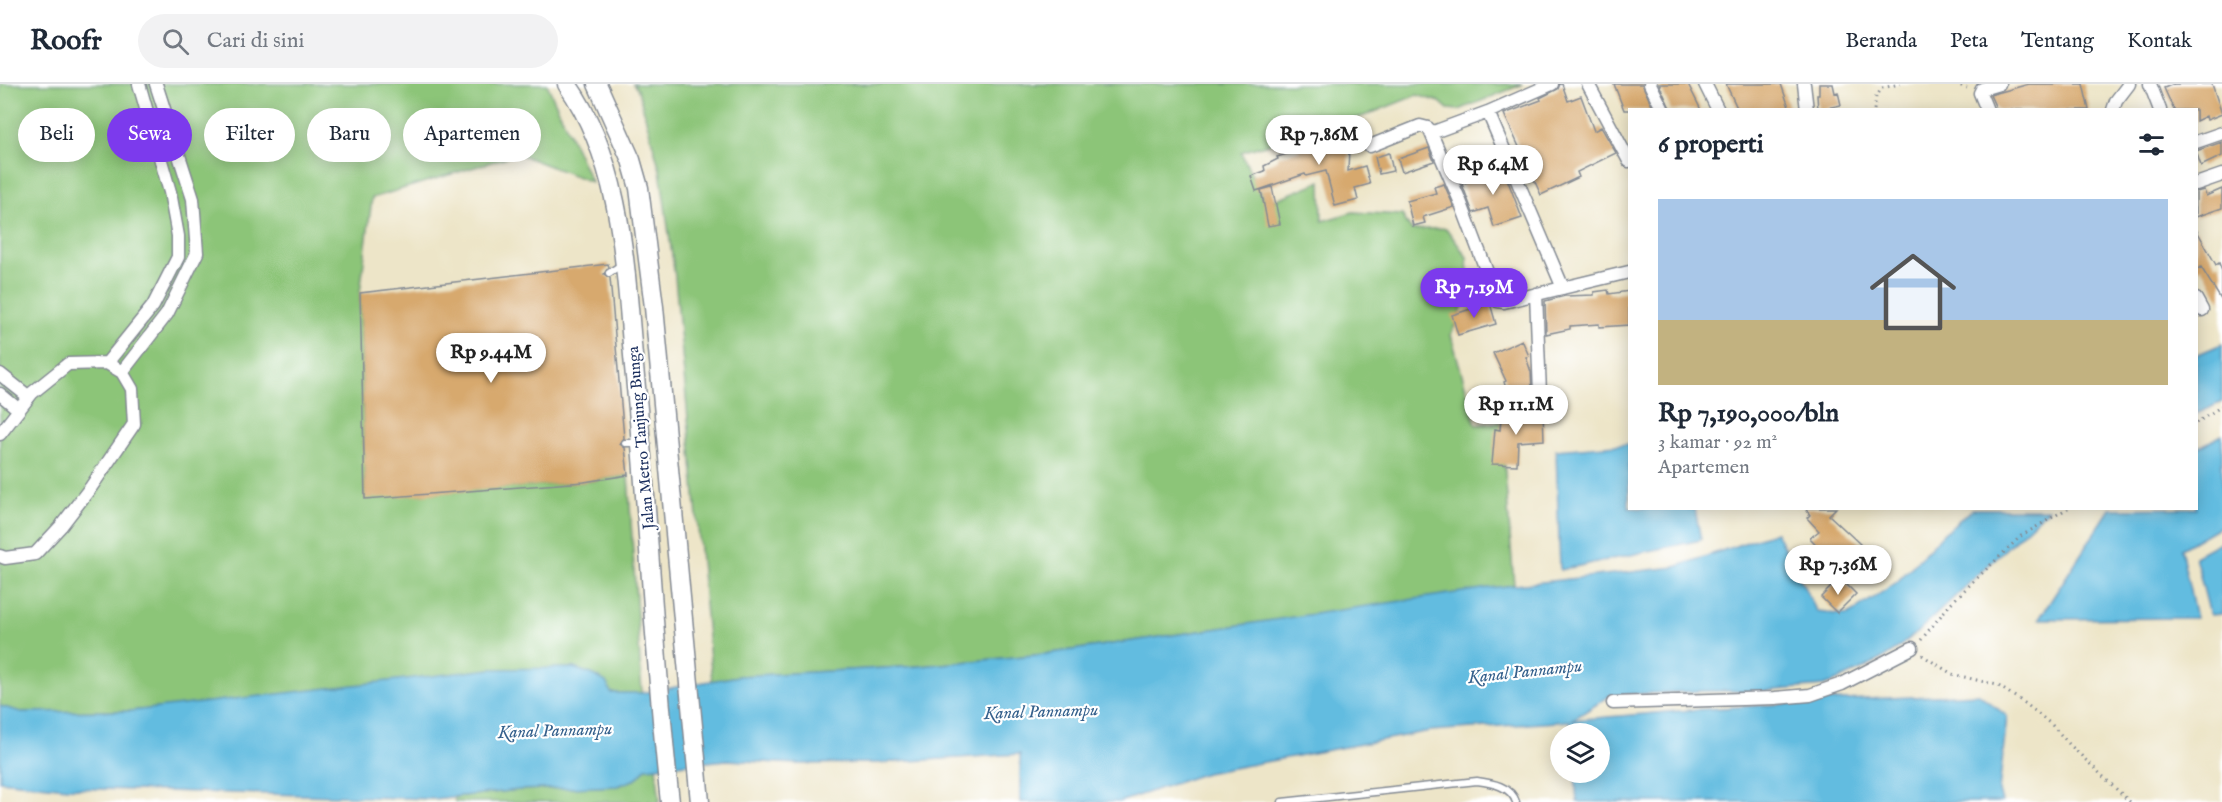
<!DOCTYPE html>
<html lang="id">
<meta charset="utf-8">
<style>
:root{--surface:#fff;--page:#f2f2f3;--text:#1f2937;--muted:#747a83;--line:#e0e1e3;--accent:#7c3aed}
body{margin:0;font-family:"IM FELL English",serif;background:var(--page);color:var(--text);height:100vh;display:flex;flex-direction:column;font-size:22px;white-space:nowrap}
*{box-sizing:border-box;margin:0}
p{font-size:20px;color:var(--muted)}
.icon{flex:none;width:33px;height:33px;fill:none;stroke:currentColor;stroke-width:2;stroke-linecap:round;stroke-linejoin:round}
.map{position:relative;flex:1;overflow:hidden}
.details{position:absolute;left:1628px;top:24px;width:570px;height:402px;display:flex;flex-direction:column;background:var(--surface);border-radius:0px;box-shadow:0 3px 15px #0003}
.details>*{flex:none}
.top-card{position:absolute;left:18px;top:24px;width:570px;height:54px;display:flex;gap:12px}
.tools{position:absolute;left:1550px;top:639px;display:grid;gap:12px}
.tools a{display:grid;place-items:center;width:60px;height:60px;border-radius:50%;background:var(--surface);box-shadow:0 3px 15px #0003;font-size:30px}
.price{position:absolute;translate:-50% -51px;padding:0 14px;border-radius:21px;background:#fff;color:#222;font-size:20px;line-height:39px;filter:drop-shadow(0 2px 3px #0008)}
.price::after{content:'';position:absolute;left:50%;top:36px;width:18px;height:14px;margin-left:-9px;background:inherit;clip-path:polygon(0 0,100% 0,50% 100%)}
.price.on{background:var(--accent);color:#fff}
ul{padding:0;list-style:none}
li{display:grid;align-content:center;gap:12px;height:318px;padding:0 30px}
li+li{border-top:2px solid var(--line)}
li span{display:grid;place-items:center;height:186px;border-radius:0px;color:#555}
li>.icon{margin-inline-start:auto}
span .icon{width:108px;height:108px;fill:#fffc;stroke-width:1}
li b{font-size:26px}
h2{display:flex;justify-content:space-between;align-items:center;height:72px;padding:0 30px;font-size:26px}
.chip{padding:0 21px;border-radius:27px;background:var(--surface);box-shadow:0 3px 15px #0003;font-size:21px;line-height:54px}
.chip.on{background:var(--accent);color:#fff}
header{display:flex;align-items:center;gap:36px;box-sizing:border-box;height:84px;padding:0 30px;background:var(--surface);border-bottom:2px solid var(--line)}
header strong{font-size:28px}
nav{display:flex;gap:33px;margin-inline-start:auto;font-size:21px}
.search{width:420px;height:54px;background:var(--page);display:flex;align-items:center;gap:15px;box-sizing:border-box;padding:0 21px;border-radius:33px;color:var(--muted);font-size:22px}
.map>svg:first-child{display:block}
</style>
<header>
<strong>Roofr</strong>
<div class="search"><svg class="icon" aria-label="search" viewBox="0 0 24 24"><circle cx="10" cy="10" r="6"/><path d="M15 15l6 6"/></svg>Cari di sini</div>
<nav><a>Beranda</a><a>Peta</a><a>Tentang</a><a>Kontak</a></nav>
</header>
<div class="map">
<svg width="2222" height="718" viewBox="0 0 2222 718">
<rect width="100%" height="100%" fill="#fff"/>
<filter id="ink" filterUnits="userSpaceOnUse"><feTurbulence type="fractalNoise" baseFrequency=".0167" numOctaves="2"/><feDisplacementMap in="SourceGraphic" scale="12" xChannelSelector="R" yChannelSelector="G"/><feConvolveMatrix kernelMatrix="1 2 1 2 8 2 1 2 1" color-interpolation-filters="sRGB"/></filter>
<filter id="wash" filterUnits="userSpaceOnUse"><feTurbulence type="fractalNoise" baseFrequency=".008" numOctaves="4" result="noise"/><feDisplacementMap in="SourceGraphic" scale="24" xChannelSelector="R" yChannelSelector="G"/><feGaussianBlur stdDeviation="1.35" result="paint"/><feColorMatrix in="noise" values="0 0 0 0 0 0 0 0 0 0 0 0 0 0 0 0 0 1.4 0 .05"/><feComposite in="paint" operator="in"/></filter>
<g filter="url(#wash)">
<rect width="100%" height="100%" fill="#ede5c8"/>
<!-- green -->
<path fill="#8cc578" stroke="#547a6b" stroke-width="1.5" d="M0,0H547L591,98L518,70L372,114L360,209L365,414L584,398L628,391L642,609H611C603,592 590,589 573,584L131,627L20,628L0,622Z
M633,0H1523L1459,26L1448,25L1440,18L1417,11L1364,32L1241,68L1265,120L1321,97L1322,137L1353,128L1402,131L1411,146L1446,144L1467,173L1469,206L1451,251L1476,341L1501,338L1514,501L1045,570L921,582L739,592L712,597L675,193L660,86L638,6Z
M656,683L660,718H455L454,713L519,706L617,702L636,695L646,684Z"/>
<!-- water -->
<path fill="#62bce0" stroke="#3e769f" stroke-width="1.5" d="M2222,260V318L2196,330V271Z
M2222,351V441L2181,465L2196,534L2039,535L2110,425L2196,424V365Z
M1629,360V424L1695,425L1701,456L1560,486L1556,366Z
M1972,425H2048L1914,551L1890,570L1861,586L1824,602L1764,607H1702L1611,611L1572,636L1691,626L1844,616L1979,610L2007,632L1999,707L2002,718H1577L1575,689L1599,688V650L1571,649L1570,637L1430,647L1206,689L1119,718H1020V670L879,679L797,680L727,676L646,684L636,695L617,702L519,706L433,715L68,704L0,697V622L21,628L131,627L491,585L573,584L594,591L606,598L611,609H642L739,592L921,582L1045,570L1489,504L1675,483L1776,448L1817,528L1848,531L1897,498L1944,449Z
M2222,457V530L2210,531L2195,472Z"/>
<g id="blocks">
<!-- building -->
<path fill="#d7a96e" d="M1560,0H1562L1568,17L1581,12L1594,47L1601,43L1616,69L1577,88L1579,93L1541,111L1504,30L1541,16L1540,14L1558,5Z
M1614,0H1642L1654,26H1624Z
M1659,0H1688L1701,26H1671Z
M1726,0H1781L1790,26H1738Z
M1819,0H1833L1835,9L1838,8L1841,21L1818,26L1817,11H1819Z
M2029,0H2083L2089,26H1997L1990,11Z
M2174,0H2212L2222,30L2207,36L2206,32L2196,37V26H2174L2164,4Z
M1350,43L1348,87L1365,82L1370,100L1355,104L1358,116L1335,122L1326,87L1306,92L1305,90L1256,107L1251,92L1265,87L1264,82L1278,75L1277,73L1299,66L1298,60L1325,53V45Z
M2222,58V72L2201,82L2196,67Z
M1429,64L1434,77L1402,88L1398,75Z
M1389,69L1393,87L1379,90L1375,73Z
M1501,79L1522,134L1494,143L1488,124L1473,129L1462,100L1486,90L1485,84Z
M1444,100L1454,123L1423,133L1425,139L1413,142L1407,117L1436,109L1434,103Z
M1272,103L1280,140L1268,142L1261,106Z
M2222,105V124L2196,133V108L2204,106L2206,112Z
M2196,145L2216,181L2219,179L2222,187V217L2201,183L2196,186Z
M608,180L609,183L604,190L610,194L624,354L620,360L625,364L628,391L584,398L365,415L360,209Z
M1608,206L1609,210L1629,207V241L1599,243V240L1570,242V245L1546,250L1545,217L1565,212L1594,211V208Z
M1490,219L1496,240L1458,251L1452,231Z
M1522,256L1529,272L1526,273L1531,288L1532,306L1528,310L1509,315L1504,298L1506,297L1493,269Z
M1543,328L1544,356L1518,358L1517,381L1492,380L1495,345L1500,346L1501,334Z
M1805,424H1836L1829,431L1860,460L1838,483L1810,454L1819,447L1807,434L1810,431Z
M1840,494L1856,510L1837,529L1821,513Z"/>
</g>
</g>
<g filter="url(#ink)">
<use href="#blocks" fill-opacity="0" stroke="#848a93" stroke-width="1.5"/>
<g fill="none" stroke-linecap="round" stroke-linejoin="round">
<!-- lane casing -->
<g stroke="#848a93" stroke-width="9">
<path id="lane" d="M609,189L621,181
M625,359H638
M1282,718L1477,697C1492,699 1511,702 1516,718"/>
</g>
<!-- street casing -->
<g stroke="#848a93" stroke-width="15">
<path id="street" d="M1588,0L1629,77
M1650,0L1663,26
M1705,0L1718,26
M1804,0L1807,26
M2150,0L2160,26
M1987,26L1980,9L1982,5L1999,0
M2113,26L2116,17L2129,0
M1488,28L1563,204
M1431,49L1460,117L1498,217L1504,218L1629,188
M2196,58L2222,49
M1370,62L1420,42L1428,44L1431,49L1488,28L1552,0
M2196,100L2222,91
M2196,215L2202,226
M107,279L153,222L178,173V152L170,108L139,0
M122,288L167,230L197,169L193,115L156,0
M0,290L29,313
M0,310L18,325
M1481,331L1533,317L1540,309L1536,210
M0,350L32,309L68,280L107,279L122,288L132,305L134,340L91,403L61,442L35,470L5,474L0,472
M1613,619L1775,614L1810,611L1842,600L1912,564"/>
</g>
<!-- secondary casing -->
<g stroke="#848a93" stroke-width="21">
<path id="secondary" d="M567,0C626,85 625,194 635,293C649,434 654,577 670,718
M597,0L631,76L639,104L654,223L700,718"/>
</g>
<!-- path -->
<path stroke="#848a93" stroke-width="3" stroke-dasharray="1.5 4.5" stroke-linecap="butt" d="M1955,0L1967,4
M1874,26L1876,13L1882,4L1900,0
M2196,339L2222,322
M1921,556L1952,518L2021,452L2068,424
M1922,571L1952,590L1997,601L2026,620L2052,641L2070,661L2130,718"/>
<!-- lane -->
<use href="#lane" stroke="#fff" stroke-width="6"/>
<!-- street -->
<use href="#street" stroke="#fff" stroke-width="12"/>
<!-- secondary -->
<use href="#secondary" stroke="#fff" stroke-width="18"/>
</g>
</g>
<g text-anchor="middle" stroke-width="4.5" stroke-linejoin="round" paint-order="stroke">
<!-- street labels -->
<g font-size="16" fill="#1b2f5e" stroke="#fff">
<text transform="translate(640 354) rotate(-95)" y="6">Jalan Metro Tanjung Bunga</text>
</g>
<!-- water labels -->
<g font-size="18" font-style="italic" fill="#34608c" stroke="#fff">
<text transform="translate(1525 587) rotate(-6)" y="6">Kanal Pannampu</text>
<text transform="translate(1041 627) rotate(-2)" y="6">Kanal Pannampu</text>
<text transform="translate(555 646) rotate(-2)" y="6">Kanal Pannampu</text>
</g>
</g>
</svg>
<div class="tools">
<a><svg class="icon" aria-label="layers" viewBox="0 0 24 24"><path d="M12 4l9 5-9 5-9-5zM3 14l9 5 9-5"/></svg></a>
</div>
<b class="price" style="left:1319px;top:82px">Rp 7.86M</b>
<b class="price" style="left:1493px;top:112px">Rp 6.4M</b>
<b class="price on" style="left:1474px;top:235px">Rp 7.19M</b>
<b class="price" style="left:491px;top:300px">Rp 9.44M</b>
<b class="price" style="left:1516px;top:352px">Rp 11.1M</b>
<b class="price" style="left:1838px;top:512px">Rp 7.36M</b>
<div class="top-card">
<a class="chip">Beli</a>
<a class="chip on">Sewa</a>
<a class="chip">Filter</a>
<a class="chip">Baru</a>
<a class="chip">Apartemen</a>
</div>
<section class="details">
<h2>6 properti<svg class="icon" aria-label="filters" viewBox="0 0 24 24"><path d="M4 7h16M4 17h16"/><circle cx="9" cy="7" r="2"/><circle cx="15" cy="17" r="2"/></svg></h2>
<ul>
<li><span style="background:linear-gradient(#a9c7e8 65%,#c2b280 0)"><svg class="icon" aria-label="home" viewBox="0 0 24 24"><path d="M3 11l9-7 9 7M6 9v11h12V9"/></svg></span><div><b>Rp 7,190,000/bln</b><p>3 kamar · 92 m²</p><p>Apartemen</p></div></li>
</ul>
</section>
</div>
